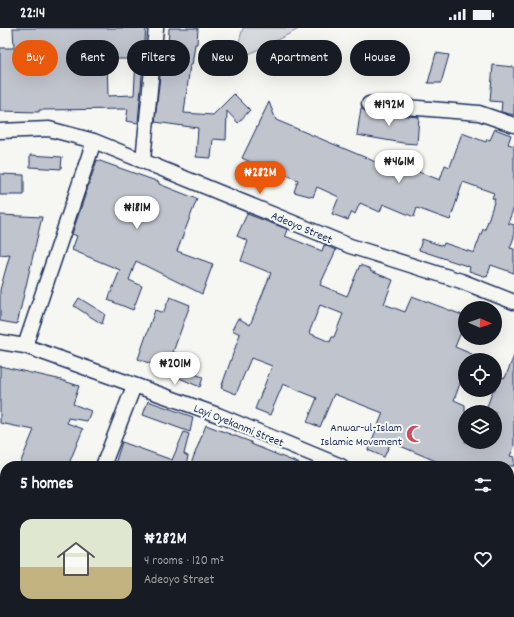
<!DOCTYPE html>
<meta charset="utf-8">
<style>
:root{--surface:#171b24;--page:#20242c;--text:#f1f3f6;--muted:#9ea1a6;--accent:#ea580c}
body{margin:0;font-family:Dekko,sans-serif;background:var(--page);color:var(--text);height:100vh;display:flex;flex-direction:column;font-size:15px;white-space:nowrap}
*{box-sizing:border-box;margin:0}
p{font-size:13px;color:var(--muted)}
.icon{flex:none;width:22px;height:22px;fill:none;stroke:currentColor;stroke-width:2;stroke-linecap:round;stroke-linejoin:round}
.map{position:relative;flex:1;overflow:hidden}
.drawer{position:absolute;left:0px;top:433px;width:514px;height:156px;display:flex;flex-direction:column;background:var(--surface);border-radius:16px 16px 0 0;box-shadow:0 4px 16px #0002}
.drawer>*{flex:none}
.top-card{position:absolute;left:12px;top:12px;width:490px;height:36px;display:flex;gap:8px}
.needle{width:26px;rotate:92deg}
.buttons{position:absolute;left:458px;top:273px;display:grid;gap:8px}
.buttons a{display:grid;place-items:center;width:44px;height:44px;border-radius:50%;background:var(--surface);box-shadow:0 4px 16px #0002;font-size:20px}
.price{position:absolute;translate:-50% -34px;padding:0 9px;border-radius:14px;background:#fff;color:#222;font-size:13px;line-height:26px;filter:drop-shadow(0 1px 2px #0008)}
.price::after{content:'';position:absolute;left:50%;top:24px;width:12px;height:9px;margin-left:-6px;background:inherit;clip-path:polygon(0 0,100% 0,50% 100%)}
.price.active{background:var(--accent);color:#fff}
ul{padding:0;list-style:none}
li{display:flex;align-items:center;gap:12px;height:100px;padding:0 20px}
li span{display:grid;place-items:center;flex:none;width:112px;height:80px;border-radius:12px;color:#555}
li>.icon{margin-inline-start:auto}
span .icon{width:48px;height:48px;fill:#fffc;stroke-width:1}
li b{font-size:17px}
h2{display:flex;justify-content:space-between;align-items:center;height:48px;padding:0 20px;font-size:17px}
.pill{padding:0 14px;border-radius:18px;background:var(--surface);box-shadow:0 4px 16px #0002;font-size:14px;line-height:36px}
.pill.active{background:var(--accent);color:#fff}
.status{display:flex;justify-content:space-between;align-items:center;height:28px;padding:0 20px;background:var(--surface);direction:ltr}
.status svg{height:11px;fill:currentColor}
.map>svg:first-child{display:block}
</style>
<div class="status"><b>22:14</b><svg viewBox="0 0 49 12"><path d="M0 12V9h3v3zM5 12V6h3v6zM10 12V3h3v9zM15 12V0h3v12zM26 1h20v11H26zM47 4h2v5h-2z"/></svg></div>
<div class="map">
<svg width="514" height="589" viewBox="0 0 514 589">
<rect width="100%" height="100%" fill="#f6f6f2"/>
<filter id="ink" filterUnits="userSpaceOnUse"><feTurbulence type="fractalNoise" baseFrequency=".025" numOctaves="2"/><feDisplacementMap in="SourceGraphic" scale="8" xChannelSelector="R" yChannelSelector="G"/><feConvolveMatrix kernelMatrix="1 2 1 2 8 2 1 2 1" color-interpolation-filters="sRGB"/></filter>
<g filter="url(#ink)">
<!-- green -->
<path fill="#d6d9dd" stroke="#78849e" d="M243,0H301L233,34Z"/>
<!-- building -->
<path fill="#c0c4cd" stroke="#1b2f5e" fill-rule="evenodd" d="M13,0H146L138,95L126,93L128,81L39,82V84L0,83V20H14ZM107,31H136L134,67L108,68Z
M169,0H198L197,16H195L192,37H190L184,85L213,87L234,66L250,82L238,95L227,83L226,112L213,111L211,130L196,129L198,100L155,94L163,19L168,20Z
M436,25L449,27L441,55H428Z
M493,37L514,39V87L501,84L502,74L490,73Z
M269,74L276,92L369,131L400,146L403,138L440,152L445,137L450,139L462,105L486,114L487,111L490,112L495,101L511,107L508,116L514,118V179L508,195L514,197V209L510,220L514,221V245L491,237L487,249L469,243L470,239L419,222L422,211L443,218L444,215L474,225L483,201L485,202L495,171L492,170L494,165L463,154L450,192L417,180L414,189L383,176L380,184L360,175L355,186L352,184L348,192L332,186L339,169L317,159L313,169L294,164L298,152L273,141L271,144L242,130Z
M361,80L368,84L419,89L417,116L403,115L357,107Z
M30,127L62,129L61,141L30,139Z
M97,132L159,154V156L197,171L177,223L213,236L202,266L136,233L129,252L142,258L133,282L108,272L120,242L72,222L77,208L72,206Z
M0,146L24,147V167H0Z
M247,186L287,201L285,208L322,223L324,217L336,222L320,257L347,268L360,237L371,241L370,243L393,252L384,276L405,284L412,268L465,288V294L455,319L486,332H465V342L454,372L465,377V414H495V384H485L493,362H495L499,348L505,350L514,328V419L510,428L514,429V438H436L438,434L391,414L384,429L368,422L383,385L334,366L320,399L307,394L317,370L283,356L270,387L255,381L272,338L251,330L236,366L221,360L240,306L232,302L238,290L250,297L271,245L241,233L248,213L237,208ZM320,277L343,286L334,309H332L330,314L309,305Z
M0,187L42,189L17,296L0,293V262L10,226L0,227Z
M170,269L190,277L173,324L194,332L189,344L203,349L200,359L161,342L162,340L138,331L155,282L163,285Z
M79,270L105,286L102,296L74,278Z
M0,338L58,351L79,358L73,376L91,383L87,393L68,390L67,395L83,401L68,438H19L34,402L0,395Z
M148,373L193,389L190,404L143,387Z
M206,397L251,414V416L305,438H190Z
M184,404L189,406L184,426L188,428L186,438H122L115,436L122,414L172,432Z"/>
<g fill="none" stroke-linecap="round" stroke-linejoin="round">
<!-- street casing -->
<g stroke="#1b2f5e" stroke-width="17">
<path id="street" d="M369,76L479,85L514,97
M0,103L49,101L94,113L350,218L461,253L514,274
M143,132L156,0
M0,314L25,318L218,387L341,438
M25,318L94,113
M103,438L134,358
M509,509L514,511
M306,584L317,589
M45,589L47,584
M236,589L238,584
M399,589L401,584"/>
</g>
<!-- street -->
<use href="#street" stroke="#f6f6f2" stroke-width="14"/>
</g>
</g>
<!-- icons -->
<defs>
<g id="mosque-bare" transform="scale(1.38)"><path d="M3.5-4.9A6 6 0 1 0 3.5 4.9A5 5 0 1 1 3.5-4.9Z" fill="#d1495b" stroke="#f6f6f2" stroke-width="2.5" paint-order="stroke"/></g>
</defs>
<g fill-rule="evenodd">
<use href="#mosque-bare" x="415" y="406"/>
</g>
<g text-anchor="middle" stroke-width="4" stroke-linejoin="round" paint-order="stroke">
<!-- street labels -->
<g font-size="12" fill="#1b2f5e" stroke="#f6f6f2">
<text transform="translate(302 199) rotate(23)" y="4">Adeoyo Street</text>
<text transform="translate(239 397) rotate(22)" y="4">Layi Oyekanmi Street</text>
</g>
<!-- poi labels -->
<g font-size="12" fill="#1b2f5e" stroke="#f6f6f2" text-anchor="end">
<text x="402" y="403">Anwar-ul-Islam<tspan x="402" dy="14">Islamic Movement</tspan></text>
</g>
</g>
</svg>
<div class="buttons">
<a><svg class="needle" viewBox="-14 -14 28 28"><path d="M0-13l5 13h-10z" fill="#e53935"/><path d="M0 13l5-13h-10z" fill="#9ea1a6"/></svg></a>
<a><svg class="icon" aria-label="locate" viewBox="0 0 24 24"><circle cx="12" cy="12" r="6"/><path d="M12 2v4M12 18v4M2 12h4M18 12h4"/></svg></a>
<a><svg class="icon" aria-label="layers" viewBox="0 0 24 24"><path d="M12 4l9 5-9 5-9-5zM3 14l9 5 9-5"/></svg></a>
</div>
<b class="price" style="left:389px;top:99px">₦192M</b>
<b class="price" style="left:399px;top:156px">₦461M</b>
<b class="price active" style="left:260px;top:167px">₦282M</b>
<b class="price" style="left:137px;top:202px">₦181M</b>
<b class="price" style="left:175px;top:358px">₦201M</b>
<div class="top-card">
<a class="pill active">Buy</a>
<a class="pill">Rent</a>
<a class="pill">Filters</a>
<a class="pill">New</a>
<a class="pill">Apartment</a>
<a class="pill">House</a>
</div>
<section class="drawer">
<h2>5 homes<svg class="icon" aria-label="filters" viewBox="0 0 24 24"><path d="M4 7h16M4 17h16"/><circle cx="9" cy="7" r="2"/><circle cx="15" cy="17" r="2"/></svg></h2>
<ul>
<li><span style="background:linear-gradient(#dfe7d0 60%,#c2b280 0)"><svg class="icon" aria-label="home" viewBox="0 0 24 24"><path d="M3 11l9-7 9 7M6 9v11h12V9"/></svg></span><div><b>₦282M</b><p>4 rooms · 120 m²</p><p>Adeoyo Street</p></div><svg class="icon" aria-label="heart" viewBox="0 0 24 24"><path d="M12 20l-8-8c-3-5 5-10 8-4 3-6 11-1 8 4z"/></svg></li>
</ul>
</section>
</div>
